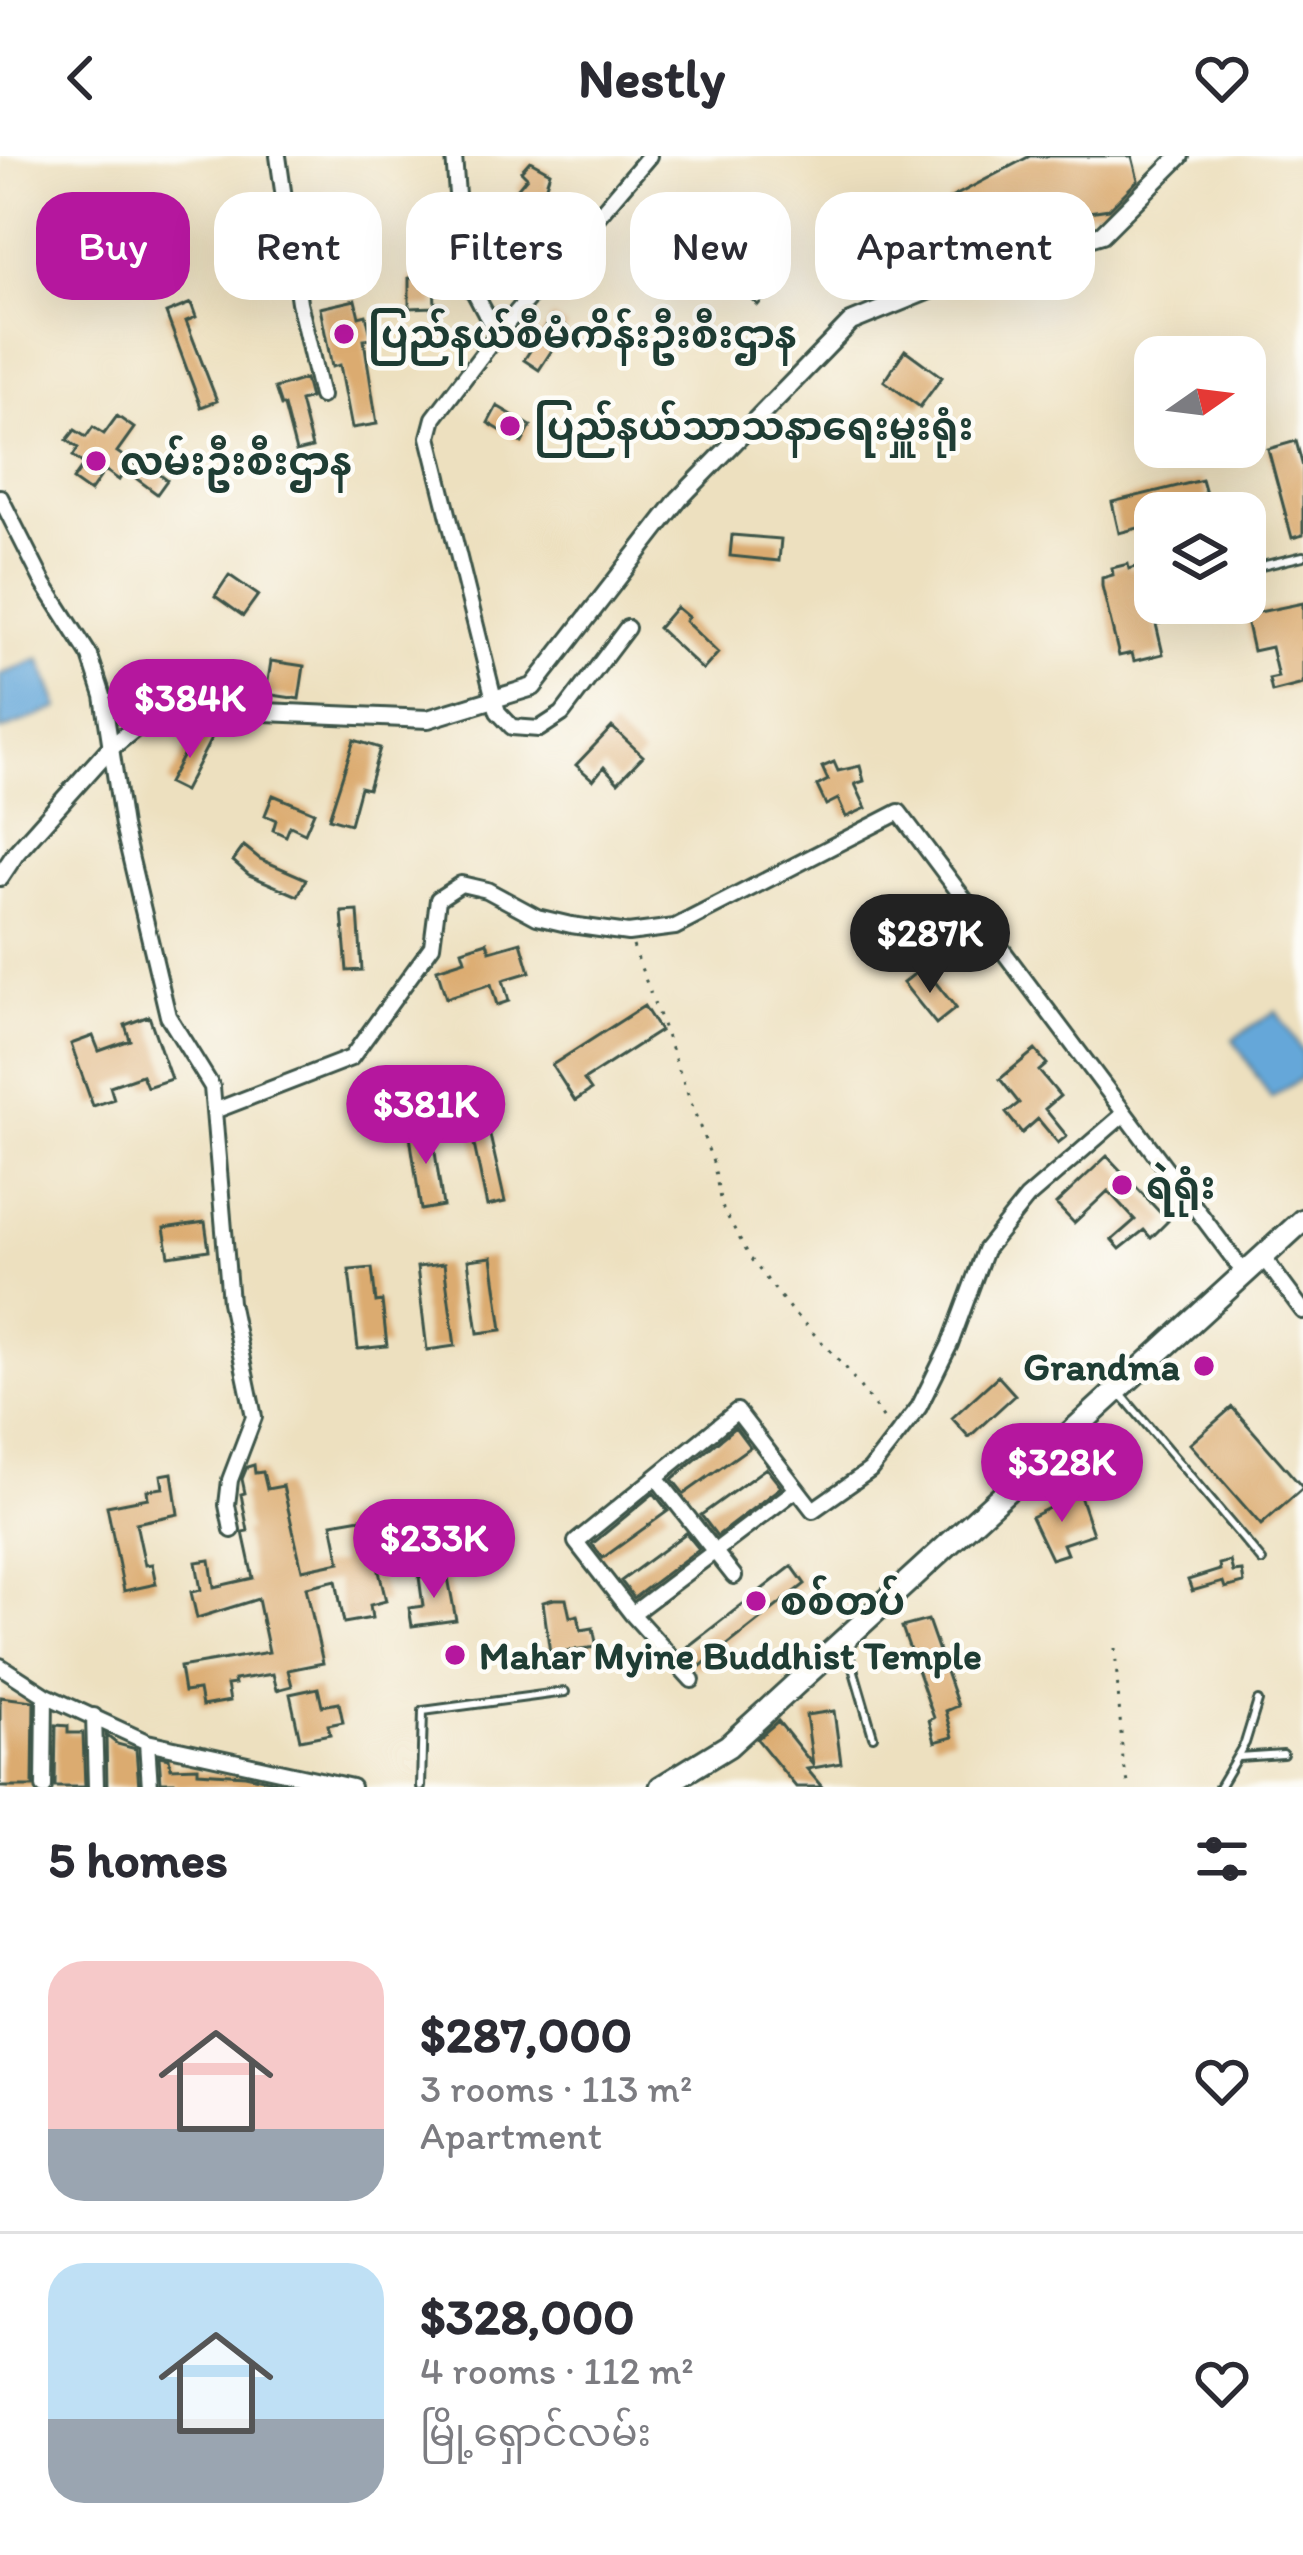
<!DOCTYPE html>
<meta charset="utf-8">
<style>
:root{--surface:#fff;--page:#f7f7f7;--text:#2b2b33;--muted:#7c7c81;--line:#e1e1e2;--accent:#b5179e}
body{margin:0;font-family:Itim,"Noto Sans Myanmar",sans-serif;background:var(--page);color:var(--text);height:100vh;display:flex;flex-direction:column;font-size:45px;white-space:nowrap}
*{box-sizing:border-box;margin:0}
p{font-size:39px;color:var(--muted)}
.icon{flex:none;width:66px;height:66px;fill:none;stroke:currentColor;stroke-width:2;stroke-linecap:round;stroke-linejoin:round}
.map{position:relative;height:1631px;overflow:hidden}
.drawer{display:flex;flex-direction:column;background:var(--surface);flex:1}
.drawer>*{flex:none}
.hud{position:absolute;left:36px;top:36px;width:1233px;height:108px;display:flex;gap:24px}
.needle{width:78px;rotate:76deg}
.controls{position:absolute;left:1134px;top:180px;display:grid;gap:24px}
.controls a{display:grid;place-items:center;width:132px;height:132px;border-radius:24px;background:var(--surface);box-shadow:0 12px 48px #0002;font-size:60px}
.price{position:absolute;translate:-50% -102px;padding:0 27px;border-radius:42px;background:var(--accent);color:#fff;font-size:39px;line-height:78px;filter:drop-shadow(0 3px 6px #0008)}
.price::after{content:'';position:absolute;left:50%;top:72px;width:36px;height:27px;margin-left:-18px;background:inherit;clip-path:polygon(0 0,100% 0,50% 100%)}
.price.on{background:#222;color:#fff}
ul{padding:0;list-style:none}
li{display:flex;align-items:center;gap:36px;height:300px;padding:0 48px}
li+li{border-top:3px solid var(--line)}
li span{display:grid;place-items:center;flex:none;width:336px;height:240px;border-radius:36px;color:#555}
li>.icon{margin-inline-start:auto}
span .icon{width:144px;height:144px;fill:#fffc;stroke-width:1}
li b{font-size:51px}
h2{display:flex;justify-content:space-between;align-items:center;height:144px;padding:0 48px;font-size:51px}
.tag{padding:0 42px;border-radius:36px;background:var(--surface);box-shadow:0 12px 48px #0002;font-size:42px;line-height:108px}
.tag.on{background:var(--accent);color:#fff}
header{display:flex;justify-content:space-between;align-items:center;height:156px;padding:0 48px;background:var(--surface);font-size:54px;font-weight:800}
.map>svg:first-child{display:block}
</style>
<header><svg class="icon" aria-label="back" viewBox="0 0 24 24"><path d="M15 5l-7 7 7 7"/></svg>Nestly<svg class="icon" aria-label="heart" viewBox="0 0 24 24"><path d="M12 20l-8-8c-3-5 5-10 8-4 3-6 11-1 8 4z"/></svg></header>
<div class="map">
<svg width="1303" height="1631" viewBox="0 0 1303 1631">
<rect width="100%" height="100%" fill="#fdfcf7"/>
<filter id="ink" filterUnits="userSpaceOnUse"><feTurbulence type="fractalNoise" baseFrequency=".00833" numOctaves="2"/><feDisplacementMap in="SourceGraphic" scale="24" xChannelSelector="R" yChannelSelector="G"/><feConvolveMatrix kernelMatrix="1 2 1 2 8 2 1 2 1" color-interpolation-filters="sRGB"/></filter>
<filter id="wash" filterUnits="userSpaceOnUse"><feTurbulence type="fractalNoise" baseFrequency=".004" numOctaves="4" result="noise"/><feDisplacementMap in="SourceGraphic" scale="48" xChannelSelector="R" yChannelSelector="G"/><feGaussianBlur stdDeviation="2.7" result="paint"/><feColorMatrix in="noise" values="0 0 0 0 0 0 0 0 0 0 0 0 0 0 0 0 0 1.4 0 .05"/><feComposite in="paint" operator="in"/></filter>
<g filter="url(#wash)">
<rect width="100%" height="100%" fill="#ede0bf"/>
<!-- water -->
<path fill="#65a7d9" stroke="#427286" stroke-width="3" d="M40,503L59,552L0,575V519Z
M1276,855L1303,897V921L1271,942L1233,883Z"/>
<g id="blocks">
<!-- building -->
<path fill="#dbab6f" d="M1030,0H1132L1138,24L1109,53L1041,63L966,93L949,43Z
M530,5L550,16L546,29L552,34L544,44L538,38L531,46L517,33L527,21L521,15Z
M488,42L533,79L520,96L475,58Z
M664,64L683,75L665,106L646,95L652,85L642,80L650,65L660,71Z
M339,83L343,117L321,119L317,86Z
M763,110L780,124L758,149L741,134Z
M409,122H434L435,151L409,152Z
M355,144L359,161L366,159L372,183L364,184L377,268L352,272L340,209L332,211L320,152Z
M191,147L196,161L186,165L217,245L201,251L166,157Z
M552,161L567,171L539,214L524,204Z
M905,194L942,221L920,251L884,225Z
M305,223L310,242L300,245L312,292L296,296L284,250H281L275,232Z
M497,250L531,270L522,287L488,267Z
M117,260L134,272L117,296L146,316L150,311L167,324L157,338L125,314L119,324L105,314L90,336L73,324L84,308L73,300L78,292L67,284L75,274L86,281L93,271L104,278Z
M1296,285L1303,311V379L1292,382L1268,293Z
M1202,324L1208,345L1167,357H1147L1150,369L1119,377L1112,346Z
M732,379L781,383L779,405L730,400Z
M1128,408L1129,413L1140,410L1148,445L1168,447L1172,464L1156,468L1163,498L1134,505L1132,497L1119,500L1102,430V422L1113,419L1112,412Z
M229,419L258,439L243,460L215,440Z
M1303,447V528L1272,536L1269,523L1278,521L1271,491L1253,495L1245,459Z
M676,451L688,461L685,465L718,497L703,514L658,472Z
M271,505L304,510L299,543L266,538Z
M612,571L643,600L618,626L604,611L593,624L576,609Z
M196,575L211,583L184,635L168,627Z
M354,584L380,592L368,633L360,631L350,668L329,662Z
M834,606L838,615L860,610L864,625L855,628L866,652L846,661L838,643L826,649L817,630L828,624L822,611Z
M273,639L314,656L305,677L290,670L286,680L273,674L276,664L265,659Z
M244,690L260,703L306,723L298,740L249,719L233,705Z
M358,755L362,814L347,815L342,756Z
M487,786L490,795L521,786L530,816L503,824L509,845L497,849L491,828L446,842L437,813L465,804L462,794Z
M923,811L956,852L936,868L903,827Z
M644,850L660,875L584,924L591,934L575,945L552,909Z
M149,860L171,923L147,931L142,919L110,930L114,943L93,950L71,888L93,880L99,895L130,884L125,869Z
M1035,894L1047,908L1039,915L1060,940L1045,953L1067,980L1058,987L1038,963L1022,977L1006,957L1019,947L1000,923Z
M431,969L443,1050L421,1054L409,973Z
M489,975L505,1046L487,1050L472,979Z
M1107,1000L1168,1065L1151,1082L1144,1074L1120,1093L1112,1084L1135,1064L1108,1035L1074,1067L1056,1048Z
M205,1066L209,1094L169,1100L164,1072Z
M492,1101L502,1174L478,1177L468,1104Z
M444,1108L455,1190L427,1194L417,1111Z
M372,1112L376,1146L382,1145L387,1190L358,1193L349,1114Z
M998,1220L1015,1239L969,1281L952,1262Z
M1232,1251L1303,1332L1261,1369L1190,1288Z
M735,1271L750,1291L684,1338L672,1323Z
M254,1309L255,1317L263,1316L267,1333L283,1330L302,1414L340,1406L332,1367L361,1362L363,1373L382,1369L383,1375L390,1374L394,1395L375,1398L386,1445L370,1449L372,1462L344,1467L336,1424L306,1431L323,1507L288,1514L292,1530L277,1534L273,1518L234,1524L235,1528L227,1529L230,1545L202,1550L199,1534L184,1536L180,1511L269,1496L258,1443L197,1462L191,1436L201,1434L196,1406L210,1404L214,1431L253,1422L243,1376L248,1375L241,1338L245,1337L242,1323L247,1311Z
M766,1312L781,1331L717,1380L701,1359Z
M172,1317L178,1358L136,1367L145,1409L152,1408L156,1428L124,1435L107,1350L148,1342L147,1334L163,1332L161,1319Z
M654,1337L668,1355L603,1402L592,1388Z
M1079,1337L1093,1378L1063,1388L1067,1398L1051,1403L1031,1361Z
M686,1377L699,1393L634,1442L621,1425Z
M1230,1405L1233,1416L1242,1415L1244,1427L1225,1432L1223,1426L1192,1435L1188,1424L1220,1414L1219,1408Z
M792,1410L805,1428L697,1513L681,1496Z
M447,1416L456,1464L412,1470L409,1452L423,1450L419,1421Z
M554,1443H566L570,1461L578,1459L581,1474L593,1472L597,1491L550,1497L543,1446Z
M928,1464L958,1550L946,1555L953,1581L935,1586L929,1564L934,1562L902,1471Z
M318,1532L322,1550L339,1547L343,1566L328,1569L330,1578L300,1584L290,1538Z
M0,1541L34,1545L33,1631H0Z
M834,1555L841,1607L807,1613L822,1631H796L757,1583L778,1565L813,1609L806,1559Z
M56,1569L68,1570V1577H83L85,1631H55Z
M106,1579L117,1588L136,1593L139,1631H107Z
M159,1600L169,1602L171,1612L198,1611V1616L245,1619L281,1627V1631H174V1626H161Z"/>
</g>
</g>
<g filter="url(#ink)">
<use href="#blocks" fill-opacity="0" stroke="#3e5549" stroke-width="3"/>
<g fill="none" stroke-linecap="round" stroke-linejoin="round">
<!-- service casing -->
<g stroke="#3e5549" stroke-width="12">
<path id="service" d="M1245,414L1303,400
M1120,1237L1262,1405
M846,1488L873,1580
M1238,1601L1283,1598
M421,1631L423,1555L565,1536
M1219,1631L1245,1587L1258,1545"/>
</g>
<!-- minor casing -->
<g stroke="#3e5549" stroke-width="20">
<path id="minor" d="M278,0L299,146L321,240
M454,0L463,115L497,179
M0,341L44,428L90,500L103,540L123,670L168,860L212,931L230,1146L254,1261L230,1324L227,1349L232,1374
M627,472L562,558L539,573L512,571L498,556L494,543L429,281L434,262L497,179L649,0
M214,955L351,902L432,790L438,743L461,728L487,734L537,761L571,769L628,777L675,771L899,656L1245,1118
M1263,1101L1303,1155
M656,1321L734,1420
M632,1458L797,1333
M0,1510L45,1539L147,1586L352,1631
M692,1524L632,1458L576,1386L737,1255L813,1354L870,1314L919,1251L950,1188L985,1094L1027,1042L1124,958
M94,1560L96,1631
M147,1586L150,1631
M44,1631L45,1539"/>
</g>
<!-- tertiary casing -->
<g stroke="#3e5549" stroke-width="22">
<path id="tertiary" d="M0,721L16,697L109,593L149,561L194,553L428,563L533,531L679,343L851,166L959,122L1102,78L1180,0"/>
</g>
<!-- trunk casing -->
<g stroke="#3e5549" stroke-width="27">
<path id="trunk" d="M661,1631L728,1590L1303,1064"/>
</g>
<!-- path -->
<path stroke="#3e5549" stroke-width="3" stroke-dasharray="3 9" stroke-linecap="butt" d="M633,790L714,1009L721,1049L751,1103L790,1153L843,1208L886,1266
M1115,1492L1123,1605L1129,1631"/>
<!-- service -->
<use href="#service" stroke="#fff" stroke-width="6"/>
<!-- minor -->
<use href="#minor" stroke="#fff" stroke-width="14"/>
<!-- tertiary -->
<use href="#tertiary" stroke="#fff" stroke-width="16"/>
<!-- trunk -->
<use href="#trunk" stroke="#fff" stroke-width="21"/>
</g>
</g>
<!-- markers -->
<g fill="#b5179e" stroke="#fdfcf7" stroke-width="4.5">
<circle cx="344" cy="178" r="12"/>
<circle cx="510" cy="270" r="12"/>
<circle cx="96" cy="305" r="12"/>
<circle cx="1122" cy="1029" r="12"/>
<circle cx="1204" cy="1210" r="12"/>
<circle cx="756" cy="1445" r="12"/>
<circle cx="455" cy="1499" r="12"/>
</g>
<g text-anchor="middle" stroke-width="9" stroke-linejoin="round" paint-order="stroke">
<!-- poi labels -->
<g font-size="39" font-weight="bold" fill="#1f3d34" stroke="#fdfcf7" text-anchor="start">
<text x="368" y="192">ပြည်နယ်စီမံကိန်းဦးစီးဌာန</text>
<text x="534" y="284">ပြည်နယ်သာသနာရေးမှူးရုံး</text>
<text x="120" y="319">လမ်းဦးစီးဌာန</text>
<text x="1146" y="1043">ရဲရုံး</text>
<text x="1180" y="1224" text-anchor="end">Grandma</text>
<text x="780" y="1459">စစ်တပ်</text>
<text x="479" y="1513">Mahar Myine Buddhist Temple</text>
</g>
</g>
</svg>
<div class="controls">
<a><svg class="needle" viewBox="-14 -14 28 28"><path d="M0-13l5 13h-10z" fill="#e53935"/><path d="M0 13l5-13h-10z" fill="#7c7c81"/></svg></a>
<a><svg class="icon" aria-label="layers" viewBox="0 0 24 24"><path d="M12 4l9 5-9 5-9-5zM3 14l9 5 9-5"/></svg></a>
</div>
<b class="price" style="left:190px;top:605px">$384K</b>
<b class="price on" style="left:930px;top:840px">$287K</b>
<b class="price" style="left:426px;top:1011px">$381K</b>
<b class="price" style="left:1062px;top:1369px">$328K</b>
<b class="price" style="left:434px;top:1445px">$233K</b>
<div class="hud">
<a class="tag on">Buy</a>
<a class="tag">Rent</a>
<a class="tag">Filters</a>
<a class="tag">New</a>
<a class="tag">Apartment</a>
</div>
</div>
<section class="drawer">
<h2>5 homes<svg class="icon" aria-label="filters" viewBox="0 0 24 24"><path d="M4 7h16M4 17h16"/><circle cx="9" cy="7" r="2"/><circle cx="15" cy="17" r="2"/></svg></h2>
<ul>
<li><span style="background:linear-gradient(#f6c9c9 70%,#9aa5b1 0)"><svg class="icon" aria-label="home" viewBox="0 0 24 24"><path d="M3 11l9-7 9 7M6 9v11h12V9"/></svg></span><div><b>$287,000</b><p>3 rooms · 113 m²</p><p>Apartment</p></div><svg class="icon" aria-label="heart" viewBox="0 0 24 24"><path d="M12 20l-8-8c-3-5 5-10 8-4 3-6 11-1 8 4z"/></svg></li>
<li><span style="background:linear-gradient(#bfe0f5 65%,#9aa5b1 0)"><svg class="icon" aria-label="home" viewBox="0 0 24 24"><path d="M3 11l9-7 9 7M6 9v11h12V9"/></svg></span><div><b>$328,000</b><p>4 rooms · 112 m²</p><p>မြို့ရှောင်လမ်း</p></div><svg class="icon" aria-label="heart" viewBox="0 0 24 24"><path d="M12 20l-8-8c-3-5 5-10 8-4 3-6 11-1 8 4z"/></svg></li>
</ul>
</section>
